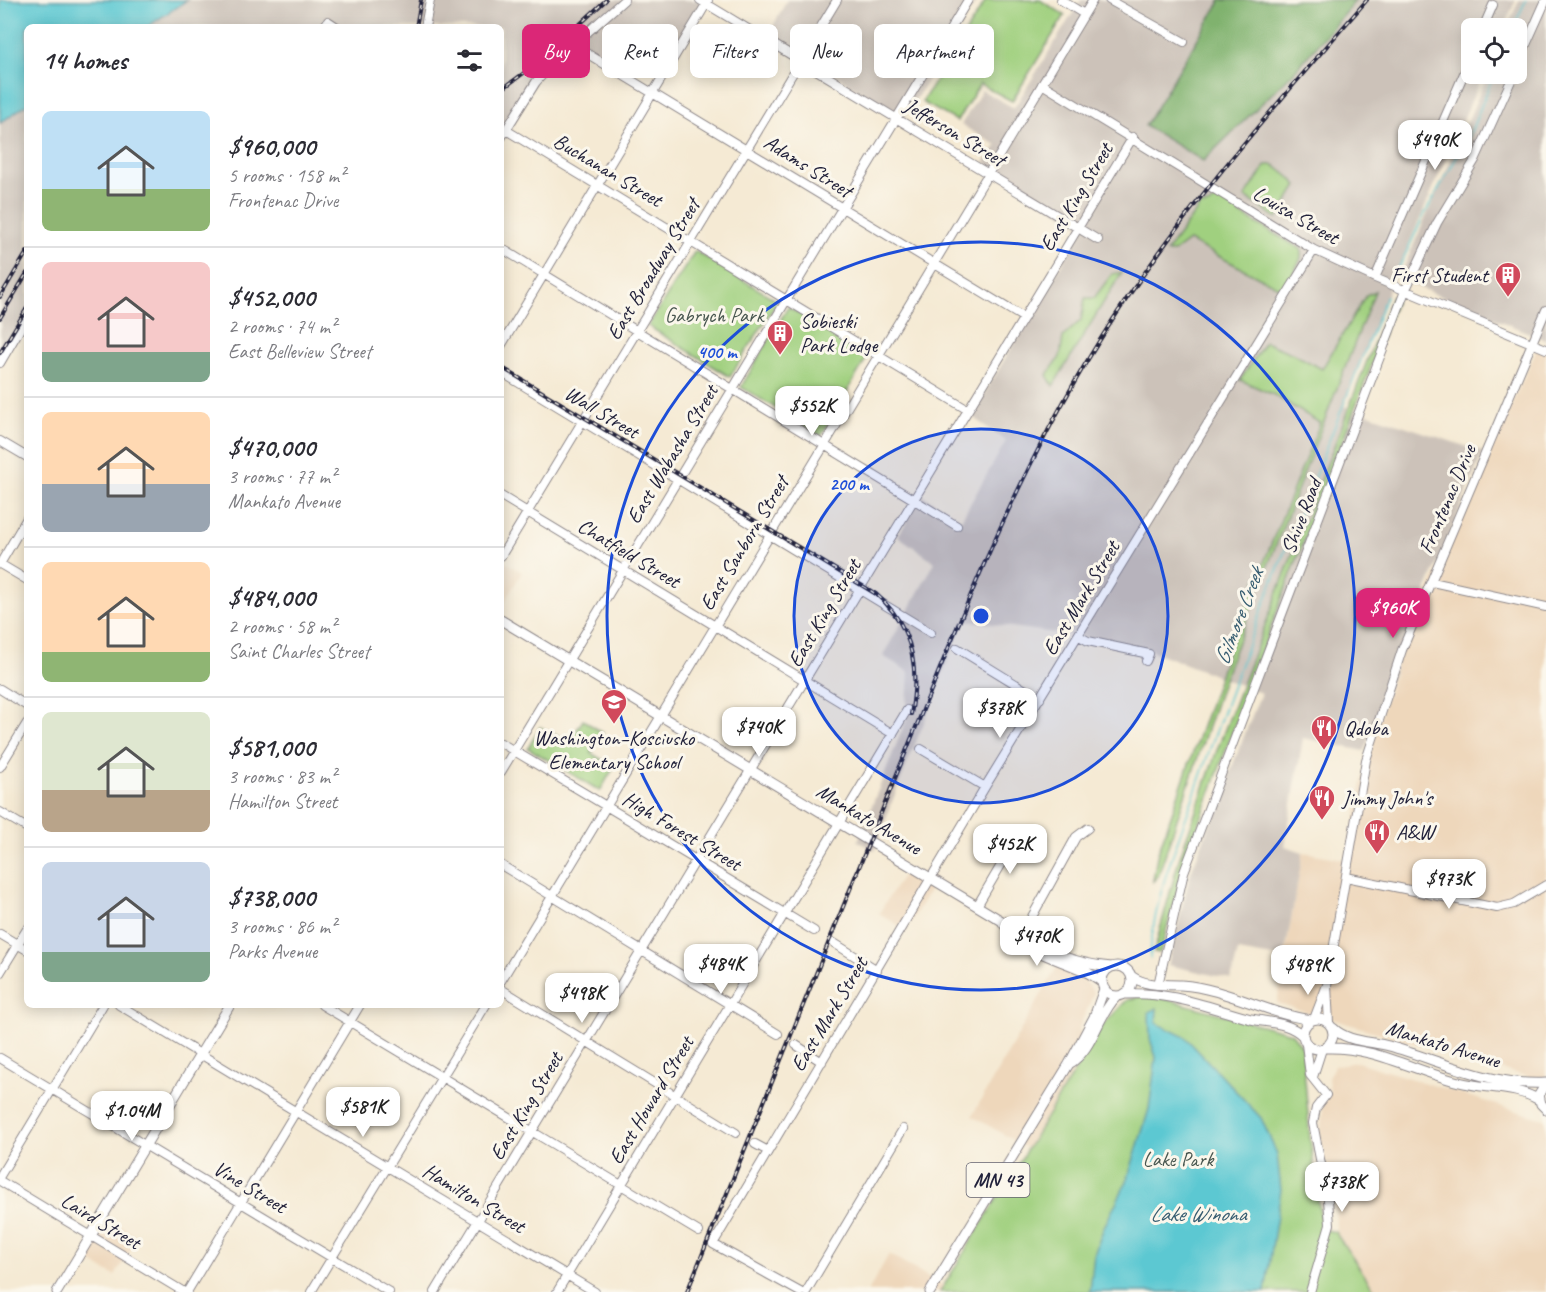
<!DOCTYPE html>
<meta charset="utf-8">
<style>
:root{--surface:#fff;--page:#f7f7f7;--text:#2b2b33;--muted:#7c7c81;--line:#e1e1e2;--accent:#db2777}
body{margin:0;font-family:Caveat,sans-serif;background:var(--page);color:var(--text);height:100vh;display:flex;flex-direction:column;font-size:22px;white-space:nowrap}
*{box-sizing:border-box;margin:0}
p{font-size:20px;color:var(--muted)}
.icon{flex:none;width:33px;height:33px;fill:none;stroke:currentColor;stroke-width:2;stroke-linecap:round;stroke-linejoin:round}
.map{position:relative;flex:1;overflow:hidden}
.side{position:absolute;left:24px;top:24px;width:480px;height:984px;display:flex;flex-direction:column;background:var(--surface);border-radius:9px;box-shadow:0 3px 15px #0003}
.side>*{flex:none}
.guide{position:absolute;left:522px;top:24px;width:570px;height:54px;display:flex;gap:12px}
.buttons{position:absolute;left:1461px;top:18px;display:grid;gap:12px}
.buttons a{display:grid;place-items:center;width:66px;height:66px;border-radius:9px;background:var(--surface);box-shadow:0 3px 15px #0003;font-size:30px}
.price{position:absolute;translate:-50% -51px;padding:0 14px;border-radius:12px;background:#fff;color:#222;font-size:20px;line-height:39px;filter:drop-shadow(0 2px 3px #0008)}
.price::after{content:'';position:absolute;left:50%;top:36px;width:18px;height:14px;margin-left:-9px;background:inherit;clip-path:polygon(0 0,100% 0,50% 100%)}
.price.current{background:var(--accent);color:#fff}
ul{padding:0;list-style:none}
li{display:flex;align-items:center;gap:18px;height:150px;padding:0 18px}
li+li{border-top:2px solid var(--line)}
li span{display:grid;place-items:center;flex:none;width:168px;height:120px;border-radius:9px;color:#555}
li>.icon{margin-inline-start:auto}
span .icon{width:72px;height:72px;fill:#fffc;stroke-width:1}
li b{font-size:26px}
h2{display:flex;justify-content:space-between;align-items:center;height:72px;padding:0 18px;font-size:26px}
.tag{padding:0 21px;border-radius:9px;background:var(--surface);box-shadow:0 3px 15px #0003;font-size:21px;line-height:54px}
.tag.current{background:var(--accent);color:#fff}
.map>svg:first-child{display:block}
</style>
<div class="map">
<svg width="1546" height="1292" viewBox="0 0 1546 1292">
<rect width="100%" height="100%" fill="#fbf7ec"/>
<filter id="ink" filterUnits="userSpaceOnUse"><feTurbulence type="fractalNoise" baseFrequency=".0167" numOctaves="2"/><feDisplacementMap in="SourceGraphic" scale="12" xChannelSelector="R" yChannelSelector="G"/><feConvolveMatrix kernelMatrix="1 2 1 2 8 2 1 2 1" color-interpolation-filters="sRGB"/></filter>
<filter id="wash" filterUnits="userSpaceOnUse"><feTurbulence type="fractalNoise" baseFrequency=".008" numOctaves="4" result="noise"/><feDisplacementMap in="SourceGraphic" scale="24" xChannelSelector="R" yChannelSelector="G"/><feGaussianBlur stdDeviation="1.35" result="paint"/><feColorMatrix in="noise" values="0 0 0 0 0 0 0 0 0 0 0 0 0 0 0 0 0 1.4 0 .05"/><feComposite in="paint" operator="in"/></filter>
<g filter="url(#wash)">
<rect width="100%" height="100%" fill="#f5ead4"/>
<!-- built -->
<path fill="#eed7bb" d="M1538,346L1546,349V1078L1535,1079L1277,1003L1303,852L1348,860L1366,760L1402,650Z
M501,560L522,572L501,608Z
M906,870L932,886L906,930L879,913Z
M1058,965L1080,974L1094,993L1079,1028L1086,1050L1027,1148L972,1116Z
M1357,1062L1546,1120V1292H1376L1337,1233L1336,1212L1320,1134L1323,1106L1330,1092L1328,1078L1334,1066Z
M109,1220L138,1237L115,1276L86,1259Z
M889,1254L944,1286L940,1292H868Z"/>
<!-- industrial -->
<path fill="#ccc2b9" d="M187,0H704L664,67L638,52L625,75L572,40L533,78L501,130V27H147Z
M787,0H977L904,118L769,34Z
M1081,0H1516L1503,28H1472V74H1483L1386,296L1344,406L1483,452L1402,650L1364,751L1303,738L1285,846L1303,852L1284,959L1238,951L1231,979L1168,965L1191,872L1261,693L1137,645L965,620L889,809L875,851L858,841L906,720L909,672L883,656L935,562L898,536L922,495L961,520L1006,441L971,416L1083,228L984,162L997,145L961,125L982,90L1014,108Z
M1519,0H1546V340L1399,279L1488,74H1516V28H1507Z
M27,104V312L0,358V123Z"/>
<!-- green -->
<path fill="#a0d07f" stroke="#61795d" stroke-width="1.5" d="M986,0H1040L1065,15L1012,101L980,84L957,121L922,102Z
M1266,165H1274L1294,181L1297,186L1277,218L1245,197Z
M1218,198L1236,209L1240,214L1301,249V258L1284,290L1189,241L1174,252H1166L1200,206L1208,205Z
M695,251L778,301L730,377L648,326Z
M1122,272L1053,386L1047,375L1060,357L1063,337L1081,320L1085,298H1094L1112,274Z
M1375,291L1227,670L1158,876L1153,881L1157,856L1229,649L1320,423L1274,395L1240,380L1265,342L1296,355L1322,369L1366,295Z
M1392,296L1396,301L1260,655L1183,869L1160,953L1154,952L1178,863L1217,750Z
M788,307L869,354L821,436L741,387Z
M583,720L603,733L591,753L614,767L600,791L528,748L540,727L569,742Z
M1141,996L1165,999L1291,1033L1302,1046L1310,1138L1322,1229L1335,1232L1376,1292H940L1102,1026L1127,1000Z"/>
<!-- forest -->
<path fill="#80b26e" stroke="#516a54" stroke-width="1.5" d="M1221,0H1356L1295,71L1203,161L1145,126Z"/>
<!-- water -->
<path fill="#5cc8d2" stroke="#3f7586" stroke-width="1.5" d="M0,0H187L147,27H27V104L0,123Z
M1157,1008L1156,1023L1185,1037L1261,1118L1277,1154L1281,1190L1265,1292H1090L1094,1255L1104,1227L1127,1181L1149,1109L1156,1057L1150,1039L1149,1012Z"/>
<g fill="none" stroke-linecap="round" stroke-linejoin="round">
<!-- stream -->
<path stroke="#5cc8d2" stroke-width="1.5" d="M1513,28L1526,0
M1395,276L1424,215L1470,134L1494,74
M1150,958C1153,895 1181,835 1201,775C1256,613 1325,456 1386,296"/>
</g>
</g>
<g filter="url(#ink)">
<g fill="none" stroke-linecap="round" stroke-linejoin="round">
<!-- minor casing -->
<g stroke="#8c8688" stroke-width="10">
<path id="minor" d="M700,0L1098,240
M1061,0L1084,14
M1109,0L1184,42
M324,27L328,21L337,27
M425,27L430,0
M1483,28L1493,5
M573,45L1024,318
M1516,67L1546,0
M1042,84L1314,250L1375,278L1546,349
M506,130L968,410
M501,138L536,82L554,62L624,0
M501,248L957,526
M1375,278L1472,55
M501,346L708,1
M0,363L27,317
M501,372L931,633
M0,441L27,457
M501,496L893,734
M501,556L837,0
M0,564L27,518
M0,564L27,580
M1432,582L1546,607
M1079,636L1088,641L1149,654L1146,661
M957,648L1040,699
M0,689L27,706
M501,743L814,931
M921,749L985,787
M0,767L27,723
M501,772L968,0
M0,812L27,828
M501,865L778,1034
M1346,877L1497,908L1514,904L1546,885
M977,906L1021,831
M1023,933L1076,837L1088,828
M0,934L27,950
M834,943L877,970
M0,973L27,929
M501,981L1093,0
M1158,985L1184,872L1405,291L1437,223L1475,160L1514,74
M501,989L736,1133
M119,1005L595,1292
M322,1005L699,1232
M1314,1019L1327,985
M1329,1023L1327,985L1366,760L1402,650L1546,310
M1306,1044L1310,1075L1326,1095L1316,1108L1313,1123L1328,1200L1330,1224L1310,1292
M796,1045L822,1062
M0,1058L389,1292
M1313,1077L1322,1049
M755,1144L768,1151
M0,1176L103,1005
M0,1181L184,1292
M187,1292L360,1005
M311,1292L486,1005
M435,1292L1133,137
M557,1292L907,710
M800,1292L713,1244L985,787L1314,250
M806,1292L903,1129"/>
</g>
<!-- major casing -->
<g stroke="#8c8688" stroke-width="11">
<path id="major" d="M501,620L1002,921C1018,925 1031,939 1045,948C1066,960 1089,965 1112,967
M1003,923C1027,959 1074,959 1102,982
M1102 981a15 15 0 1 1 30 0a15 15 0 1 1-30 0Z
M1131,976C1147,987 1163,984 1181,985C1226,988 1267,1014 1312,1020
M1126,994C1169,991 1210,1008 1251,1019C1270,1023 1289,1022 1303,1036
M1303 1034a15 15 0 1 1 30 0a15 15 0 1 1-30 0Z
M1333,1028C1347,1042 1370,1041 1389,1046C1442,1061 1489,1086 1546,1083
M1326,1048C1372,1046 1415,1071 1459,1082C1485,1089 1516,1086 1539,1100
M1069,1064C1094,1049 1097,1015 1117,996
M1546,1084L1539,1095L1541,1104L1546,1109
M57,1292L230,1005
M930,1292L1069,1064L1094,1017L1104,989"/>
</g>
<!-- minor -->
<use href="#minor" stroke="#fff" stroke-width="8"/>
<!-- major -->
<use href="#major" stroke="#fff" stroke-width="9"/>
<!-- rail casing -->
<g stroke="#22223b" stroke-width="4">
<path id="rail" d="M416,27L421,0
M501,90L540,61L606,0
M0,297L27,252
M0,318L27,273
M0,353L27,308
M501,367L876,594C912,625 920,668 911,714
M687,1292C757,1118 828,945 898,771C958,625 1014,478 1098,343C1175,219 1271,110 1367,0"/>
</g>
<!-- rail -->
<use href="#rail" stroke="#fbf7ec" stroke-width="1.5" stroke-dasharray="4.5" stroke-linecap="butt"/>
</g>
</g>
<!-- distance rings -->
<circle cx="981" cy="616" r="187" fill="#1d4ed8" fill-opacity=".12"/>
<g fill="none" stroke="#1d4ed8" stroke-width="3">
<circle cx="981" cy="616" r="187"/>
<circle cx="981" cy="616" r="374"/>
</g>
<!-- icons -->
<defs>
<g id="building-pin" transform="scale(1.35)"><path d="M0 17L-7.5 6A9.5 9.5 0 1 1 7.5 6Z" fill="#d1495b" stroke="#fbf7ec"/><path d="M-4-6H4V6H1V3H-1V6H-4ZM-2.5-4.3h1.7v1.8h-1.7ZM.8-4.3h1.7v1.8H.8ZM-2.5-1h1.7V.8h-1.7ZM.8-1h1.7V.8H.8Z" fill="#fff"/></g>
<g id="school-pin" transform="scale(1.35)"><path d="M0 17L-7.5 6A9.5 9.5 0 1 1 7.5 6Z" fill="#d1495b" stroke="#fbf7ec"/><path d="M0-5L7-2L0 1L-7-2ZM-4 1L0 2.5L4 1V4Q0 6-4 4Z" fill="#fff"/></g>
<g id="restaurant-pin" transform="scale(1.35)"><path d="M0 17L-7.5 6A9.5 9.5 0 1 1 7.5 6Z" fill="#d1495b" stroke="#fbf7ec"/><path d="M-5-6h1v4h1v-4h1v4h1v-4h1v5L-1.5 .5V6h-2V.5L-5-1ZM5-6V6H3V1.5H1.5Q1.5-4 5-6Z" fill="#fff"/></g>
</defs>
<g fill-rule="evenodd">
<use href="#building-pin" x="1508" y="275"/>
<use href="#building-pin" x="780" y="333"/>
<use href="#school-pin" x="614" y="702"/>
<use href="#restaurant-pin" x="1324" y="728"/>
<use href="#restaurant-pin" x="1322" y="798"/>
<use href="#restaurant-pin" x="1377" y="832"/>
</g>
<g text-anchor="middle" stroke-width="6" stroke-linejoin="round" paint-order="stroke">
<!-- shield labels -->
<rect fill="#fbf7ec" stroke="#636270" stroke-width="1.5" x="966.5" y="1163" width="63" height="34" rx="4.5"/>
<g font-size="20" font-weight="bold" fill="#22223b">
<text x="998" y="1187">MN 43</text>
</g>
<!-- street labels -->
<g font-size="21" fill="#22223b" stroke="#fbf7ec">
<text transform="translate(955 132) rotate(31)" y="7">Jefferson Street</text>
<text transform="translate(808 166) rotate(32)" y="7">Adams Street</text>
<text transform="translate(608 170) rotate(31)" y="7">Buchanan Street</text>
<text transform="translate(1076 197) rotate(-59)" y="7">East King Street</text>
<text transform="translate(1296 215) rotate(30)" y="7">Louisa Street</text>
<text transform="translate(653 269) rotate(-59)" y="7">East Broadway Street</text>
<text transform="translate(602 412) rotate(31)" y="7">Wall Street</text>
<text transform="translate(672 454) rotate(-59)" y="7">East Wabasha Street</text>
<text transform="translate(1447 499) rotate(-67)" y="7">Frontenac Drive</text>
<text transform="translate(1301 516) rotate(-69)" y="7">Shive Road</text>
<text transform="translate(744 543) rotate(-59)" y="7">East Sanborn Street</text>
<text transform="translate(629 553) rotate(31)" y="7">Chatfield Street</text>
<text transform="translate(1081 598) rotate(-59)" y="7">East Mark Street</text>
<text transform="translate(824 613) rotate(-59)" y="7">East King Street</text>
<text transform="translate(869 819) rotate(31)" y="7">Mankato Avenue</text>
<text transform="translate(682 831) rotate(31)" y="7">High Forest Street</text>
<text transform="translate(829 1014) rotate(-59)" y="7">East Mark Street</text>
<text transform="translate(1443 1044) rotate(17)" y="7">Mankato Avenue</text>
<text transform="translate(651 1100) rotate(-59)" y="7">East Howard Street</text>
<text transform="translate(526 1106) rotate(-59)" y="7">East King Street</text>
<text transform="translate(250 1187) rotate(31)" y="7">Vine Street</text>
<text transform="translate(474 1198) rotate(31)" y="7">Hamilton Street</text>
<text transform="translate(101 1221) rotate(31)" y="7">Laird Street</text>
</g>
<!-- poi labels -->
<g font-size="21" fill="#22223b" stroke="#fbf7ec" text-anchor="start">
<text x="1488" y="282" text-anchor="end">First Student</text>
<text x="800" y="328">Sobieski<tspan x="800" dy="24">Park Lodge</tspan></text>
<text x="1344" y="735">Qdoba</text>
<text x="614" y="745" text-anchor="middle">Washington–Kosciusko<tspan x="614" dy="24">Elementary School</tspan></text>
<text x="1342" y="805">Jimmy John's</text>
<text x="1396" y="839">A&amp;W</text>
</g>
<!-- park labels -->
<g font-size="21" fill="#48564f" stroke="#fbf7ec">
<text x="714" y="322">Gabrych Park</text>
<text x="1178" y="1166">Lake Park</text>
</g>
<!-- water labels -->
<g font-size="22" font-style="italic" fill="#365c70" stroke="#fbf7ec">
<text transform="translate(1238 616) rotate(-69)" y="8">Gilmore Creek</text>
<text x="1198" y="1221">Lake Winona</text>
</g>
</g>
<circle cx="981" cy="616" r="9" fill="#1d4ed8" stroke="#fbf7ec" stroke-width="3"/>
<g font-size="18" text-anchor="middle" font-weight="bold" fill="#1d4ed8" stroke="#fbf7ec" stroke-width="6" stroke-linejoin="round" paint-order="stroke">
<text x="717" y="358">400 m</text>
<text x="849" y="490">200 m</text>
</g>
</svg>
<div class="buttons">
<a><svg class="icon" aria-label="locate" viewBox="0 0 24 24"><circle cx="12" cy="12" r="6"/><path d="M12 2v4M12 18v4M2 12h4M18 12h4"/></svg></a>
</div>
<b class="price" style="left:1435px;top:171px">$490K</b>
<b class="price" style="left:812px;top:437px">$552K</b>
<b class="price current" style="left:1393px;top:639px">$960K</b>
<b class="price" style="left:1000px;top:739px">$378K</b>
<b class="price" style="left:759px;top:758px">$740K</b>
<b class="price" style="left:1010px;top:875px">$452K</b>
<b class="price" style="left:1449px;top:910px">$973K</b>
<b class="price" style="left:1037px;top:967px">$470K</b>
<b class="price" style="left:721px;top:995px">$484K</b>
<b class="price" style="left:1308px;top:996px">$489K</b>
<b class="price" style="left:582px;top:1024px">$498K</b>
<b class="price" style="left:363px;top:1138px">$581K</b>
<b class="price" style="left:132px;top:1142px">$1.04M</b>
<b class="price" style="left:1342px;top:1213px">$738K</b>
<div class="guide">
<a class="tag current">Buy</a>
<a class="tag">Rent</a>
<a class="tag">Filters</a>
<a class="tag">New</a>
<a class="tag">Apartment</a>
</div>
<section class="side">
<h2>14 homes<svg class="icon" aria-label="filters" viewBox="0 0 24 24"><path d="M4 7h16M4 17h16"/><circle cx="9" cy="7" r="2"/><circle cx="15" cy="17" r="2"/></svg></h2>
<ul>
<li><span style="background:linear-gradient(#bfe0f5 65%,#8fb573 0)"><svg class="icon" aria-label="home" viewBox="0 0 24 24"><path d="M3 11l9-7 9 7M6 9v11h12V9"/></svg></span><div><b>$960,000</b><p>5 rooms · 158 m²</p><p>Frontenac Drive</p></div></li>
<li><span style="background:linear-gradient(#f6c9c9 75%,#7fa58c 0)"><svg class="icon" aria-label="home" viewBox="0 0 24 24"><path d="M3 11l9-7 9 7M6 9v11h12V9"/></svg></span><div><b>$452,000</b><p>2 rooms · 74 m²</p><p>East Belleview Street</p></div></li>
<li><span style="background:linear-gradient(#ffd9b3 60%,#9aa5b1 0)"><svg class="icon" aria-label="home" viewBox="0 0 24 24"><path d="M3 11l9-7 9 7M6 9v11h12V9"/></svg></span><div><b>$470,000</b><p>3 rooms · 77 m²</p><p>Mankato Avenue</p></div></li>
<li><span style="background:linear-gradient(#ffd9b3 75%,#8fb573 0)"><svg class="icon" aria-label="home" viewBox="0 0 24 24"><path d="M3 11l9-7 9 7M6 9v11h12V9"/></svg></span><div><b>$484,000</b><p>2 rooms · 58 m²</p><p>Saint Charles Street</p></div></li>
<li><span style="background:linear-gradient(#dfe7d0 65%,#b9a48a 0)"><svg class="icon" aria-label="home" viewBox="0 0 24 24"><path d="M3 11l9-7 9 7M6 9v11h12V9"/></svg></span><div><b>$581,000</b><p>3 rooms · 83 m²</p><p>Hamilton Street</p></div></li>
<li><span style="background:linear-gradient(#c9d6e8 75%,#7fa58c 0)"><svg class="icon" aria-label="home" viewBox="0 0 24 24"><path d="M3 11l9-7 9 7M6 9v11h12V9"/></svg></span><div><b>$738,000</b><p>3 rooms · 86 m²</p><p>Parks Avenue</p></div></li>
</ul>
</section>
</div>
